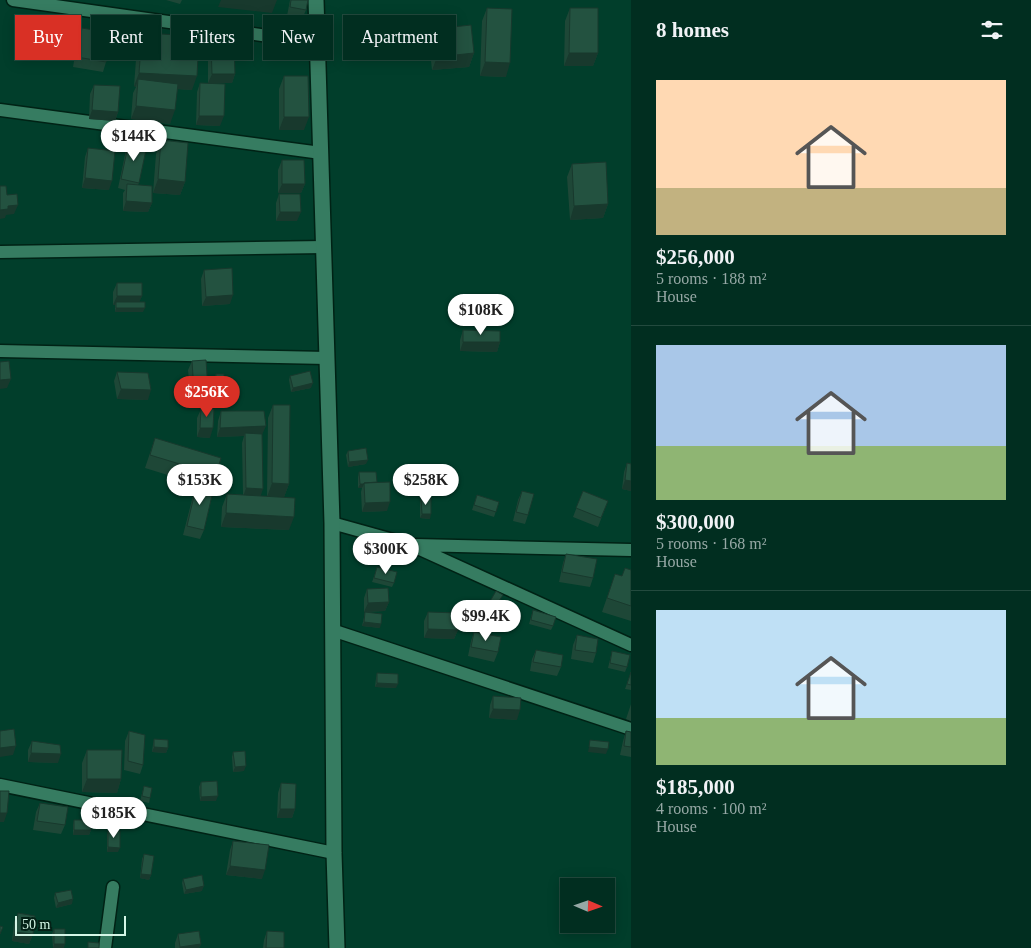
<!DOCTYPE html>
<meta charset="utf-8">
<style>
:root{--surface:#012e20;--page:#0f3a2d;--text:#f1f3f6;--muted:#96a8a5;--line:#234a3e;--accent:#d93025}
body{margin:0;font-family:Georgia,serif;background:var(--page);color:var(--text);height:100vh;display:flex;flex-direction:column;font-size:19px;white-space:nowrap}
*{box-sizing:border-box;margin:0}
p{font-size:16px;color:var(--muted)}
.icon{flex:none;width:28px;height:28px;fill:none;stroke:currentColor;stroke-width:2;stroke-linecap:round;stroke-linejoin:round}
.map{position:relative;flex:1;overflow:hidden}
.sheet{display:flex;flex-direction:column;background:var(--surface);width:400px}
.sheet>*{flex:none}
.banner{position:absolute;left:15px;top:15px;width:475px;height:45px;display:flex;gap:10px}
.needle{width:32px;rotate:92deg}
.buttons{position:absolute;left:560px;top:878px;display:grid;gap:10px}
.buttons a{display:grid;place-items:center;width:55px;height:55px;border-radius:0px;background:var(--surface);box-shadow:0 2px 12px #0003,0 0 0 1px var(--line);font-size:25px}
.scale{position:absolute;left:15px;bottom:12px;width:111px;box-sizing:border-box;padding-left:5px;border:2px solid #d4f6e6;border-top:0;font-size:14px;line-height:18px;white-space:nowrap;color:#d4f6e6;-webkit-text-stroke:4px #032116;paint-order:stroke}
.price{position:absolute;translate:-50% -42px;padding:0 11px;border-radius:18px;background:#fff;color:#222;font-size:16px;line-height:32px;filter:drop-shadow(0 1px 2px #0008)}
.price::after{content:'';position:absolute;left:50%;top:30px;width:15px;height:11px;margin-left:-8px;background:inherit;clip-path:polygon(0 0,100% 0,50% 100%)}
.price.active{background:var(--accent);color:#fff}
ul{padding:0;list-style:none}
li{display:grid;align-content:center;gap:10px;height:265px;padding:0 25px}
li+li{border-top:1px solid var(--line)}
li span{display:grid;place-items:center;height:155px;border-radius:0px;color:#555}
li>.icon{margin-inline-start:auto}
span .icon{width:90px;height:90px;fill:#fffc;stroke-width:1}
li b{font-size:21px}
h2{display:flex;justify-content:space-between;align-items:center;height:60px;padding:0 25px;font-size:21px}
.chip{padding:0 18px;border-radius:0px;background:var(--surface);box-shadow:0 2px 12px #0003,0 0 0 1px var(--line);font-size:18px;line-height:45px}
.chip.active{background:var(--accent);color:#fff}
main{display:flex;flex:1;min-height:0}
.map>svg:first-child{display:block}
</style>
<main>
<div class="map">
<svg width="631" height="948" viewBox="0 0 631 948">
<rect width="100%" height="100%" fill="#013e2b"/>
<g fill="none" stroke-linecap="round" stroke-linejoin="round">
<!-- minor casing -->
<g stroke="#002215" stroke-width="15">
<path id="minor" d="M13,0L318,43
M0,110L321,153
M0,252L324,247
M0,351L327,358
M332,523L411,545L631,645
M416,545L631,550
M332,630L631,729
M0,785L334,853
M105,948L113,887"/>
</g>
<!-- tertiary casing -->
<g stroke="#002215" stroke-width="18">
<path id="tertiary" d="M316,0L332,523L334,853L337,948"/>
</g>
<!-- minor -->
<use href="#minor" stroke="#367c61" stroke-width="12"/>
<!-- tertiary -->
<use href="#tertiary" stroke="#367c61" stroke-width="15"/>
</g>
<!-- wall -->
<path fill="#1e4737" d="M166,0H182L180,4Z
M290,0H308L306,10L302,19L287,16Z
M487,8L506,77L480,76L482,21Z
M570,8L598,53L593,66H564L565,21Z
M82,28L106,62L103,72L73,67L78,38Z
M434,29L474,53L469,67L432,70L429,42Z
M142,33L192,90L177,89L170,124L131,119L133,93L136,87L134,86L137,46Z
M211,45L235,74L232,83H208V54Z
M284,76L304,130H279V89Z
M200,83L220,126L196,125L197,92Z
M94,85L118,112L115,121L89,119L90,94Z
M161,140L185,182L180,195L153,193L156,154Z
M129,141L139,183L138,185L152,203L148,212L123,211V193L125,190L118,188L126,150Z
M88,148L109,190L82,188L85,157Z
M282,160L305,184L301,193H278V170Z
M572,164L608,204L603,218L570,220L567,177Z
M279,194L297,221H276V203Z
M204,270L230,304L202,306L201,279Z
M117,283L142,296L139,302L143,312H115V305H113V292Z
M463,330L500,342L497,352L460,351V340Z
M192,361L205,399L191,400L188,370Z
M117,372L148,400L117,399L114,381Z
M216,374L224,394L222,398H213L214,378Z
M290,376L311,388L291,392L289,380Z
M273,405L289,484L284,497L289,530L221,527L222,507L227,494L243,495L242,443L244,436L217,437L218,421L221,411L262,435L260,496H267L268,418Z
M201,409L210,438L197,437V418Z
M155,438L216,475L212,487L204,530L200,539L183,535L194,492L197,484L145,468Z
M348,451L366,464L348,467L346,455Z
M627,463L631,464V491L622,489L624,472Z
M359,472L377,482L387,511L362,512L361,492L362,488H358V477Z
M522,491L528,515L525,524L513,521L518,500Z
M583,491L608,501L598,527L573,517Z
M477,495L499,502L494,517L472,510Z
M421,498L430,519L420,518V503Z
M566,554L593,578L590,587L559,582L563,563Z
M631,570V621L602,612L615,574L622,576Z
M376,571L394,583L392,587L372,582Z
M367,589L389,602L385,611L364,612V598Z
M501,599L494,612L487,608L489,603Z
M533,610L553,626L551,630L529,624Z
M365,612L380,628L362,626L364,617Z
M428,612L458,630L454,639L424,638V621Z
M474,632L498,652L494,662L468,656L471,641Z
M577,635L596,653L593,663L571,659L573,645Z
M536,650L561,667L557,676L530,671L532,659Z
M612,651L627,667L625,672L608,668Z
M631,672V690L625,689Z
M377,673L396,688L375,687L376,678Z
M493,696L517,720L489,718L490,705Z
M631,704V721L626,719Z
M129,731L143,765L140,774L124,770L125,741Z
M626,731L631,732V757L620,755L623,741Z
M154,739L168,748L166,753L152,752L153,744Z
M32,741L58,763L28,762V750Z
M87,750L121,779L117,793L82,792V763Z
M233,752L244,771L233,772L232,757Z
M201,782L216,801H200L199,787Z
M281,783L295,809L292,818H277L278,793Z
M144,786L150,798L149,803L140,801Z
M40,803L65,825L61,834L33,830L36,812Z
M74,820L91,830L89,835H73V825Z
M108,831L118,852H107V835Z
M233,841L262,879L226,875L230,850Z
M144,854L151,875L149,880L140,878L142,859Z
M183,879L202,891L184,894L182,883Z
M55,893L72,904L56,908L54,898Z
M18,913L33,934L29,944L12,941L14,922Z
M54,929L64,948H53L52,934Z
M267,931L284,948H263L264,940Z
M178,934L201,944L199,948H175V943Z"/>
<!-- shaded-wall -->
<path fill="#18392d" d="M221,0H277L272,13L218,7Z
M474,53L469,67L432,70L437,57Z
M569,53H598L593,66H564Z
M485,62L510,63L506,77L480,76Z
M139,73L197,76L192,90L138,87V79L136,87L134,86Z
M212,74H235L232,83H208Z
M136,106L175,110L170,124L131,119Z
M92,110L118,112L115,121L89,119Z
M199,116H224L220,126L196,125Z
M284,117H309L304,130H279Z
M85,178L112,181L109,190L82,188Z
M158,179L185,182L180,195L153,193Z
M282,184H305L301,193H278Z
M126,201L152,203L148,212L123,211Z
M608,204L603,218L570,220L574,206Z
M18,205L14,214L6,215L5,218L0,219V210L8,206Z
M280,212H301L297,221H276Z
M233,295L230,304L202,306L206,297Z
M117,296H142L138,305L116,302L115,305H113Z
M116,308H145L143,312H115Z
M463,342H500L497,352L460,351Z
M11,379L7,388L0,389V380Z
M313,383L311,388L291,392L293,388Z
M121,389L151,390L148,400L117,399Z
M208,390L205,399L191,400L194,391Z
M215,393L224,394L222,398H213Z
M266,426L262,435L245,436V433L244,436L217,437L220,428Z
M200,428H213L210,438L197,437Z
M368,460L366,464L348,467L349,462Z
M625,480L631,481V491L622,489Z
M272,483L289,484L284,497H267Z
M360,484H364L362,488H358Z
M246,488L263,489L260,498L243,497Z
M390,502L387,511L362,512L365,503Z
M226,513L294,517L289,530L221,527Z
M422,514H431L430,519L420,518Z
M389,602L385,611L364,612L368,603Z
M364,622L381,624L380,628L362,626Z
M428,629L458,630L454,639L424,638Z
M377,683L398,684L396,688L375,687Z
M493,709L520,710L517,720L489,718Z
M16,746L13,755L0,757V748Z
M154,747L168,748L166,753L152,752Z
M589,747L608,749L606,754L588,752Z
M31,753L61,754L58,763L28,762Z
M246,766L244,771L233,772L235,767Z
M87,779H121L117,793L82,792Z
M218,796L216,801H200L201,797Z
M280,809H295L292,818H277Z
M0,813H7L4,822H0Z
M74,830H91L89,835H73Z
M108,847L120,848L118,852H107Z
M230,866L265,870L262,879L226,875Z
M141,874L151,875L149,880L140,878Z
M204,886L202,891L184,894L186,890Z
M73,899L72,904L56,908L58,903Z
M15,932L33,934L29,944L12,941Z
M54,944H65L64,948H53Z
M201,944L199,948H179L180,947Z"/>
<!-- building -->
<path fill="#235240" stroke="#18392d" d="M291,0H308L306,10L290,7Z
M487,8L512,9L510,63L485,62Z
M570,8H598V53H569Z
M471,25L474,53L437,57L434,29Z
M82,28L111,33L106,62L77,57Z
M142,33L199,36L197,76L139,73Z
M234,44L235,74H212L211,45Z
M284,76H308L309,117H284Z
M138,79L178,84L175,110L136,106Z
M200,83L225,84L224,116H199Z
M94,85L120,86L118,112L92,110Z
M161,140L188,143L185,182L158,179Z
M129,141L147,145L139,183L121,179Z
M88,148L115,151L112,181L85,178Z
M282,160H304L305,184H282Z
M606,162L608,204L574,206L572,164Z
M127,184L152,186V203L126,201Z
M0,186H6L7,195L17,194L18,205L8,206V209L0,210Z
M279,194H300L301,212H280Z
M232,268L233,295L206,297L204,270Z
M117,283H142V296H117Z
M116,302H145V308H116Z
M463,330L500,331V342H463Z
M206,360L208,390L194,391L192,361Z
M9,361L11,379L0,380V362Z
M310,371L313,383L293,388L290,376Z
M117,372L148,373L151,390L121,389Z
M216,374H224V394L215,393Z
M273,405H290L289,484L272,483Z
M201,409H214L213,428H200Z
M221,411H264L266,426L220,428Z
M245,433L262,434L263,489L246,488Z
M155,438L221,458L216,475L150,455Z
M366,448L368,460L349,462L348,451Z
M627,463L631,464V481L625,480Z
M359,472H376L377,482L364,483V484H360Z
M390,482V502L365,503L364,483Z
M197,483L214,487L204,530L187,526Z
M522,491L534,494L528,515L516,512Z
M583,491L608,501L601,518L576,508Z
M227,494L295,498L294,517L226,513Z
M477,495L499,502L496,512L474,505Z
M421,498H431V514H422Z
M566,554L597,559L593,578L562,572Z
M377,567L397,572L394,583L374,578Z
M625,568L631,570V606L607,598L615,574L622,576Z
M388,588L389,602L368,603L367,589Z
M496,591L503,595L495,607L489,603Z
M533,610L556,617L553,626L531,620Z
M365,612L382,614L381,624L364,622Z
M428,612L458,613V630L428,629Z
M474,632L501,637L498,652L471,647Z
M577,635L598,639L596,653L575,650Z
M536,650L563,655L561,667L533,662Z
M612,651L630,655L627,667L610,663Z
M631,672V685L627,684Z
M377,673L398,674V684L377,683Z
M493,696L521,698L520,710L493,709Z
M14,729L16,746L0,748V731Z
M129,731L145,735L143,765L128,761Z
M626,731L631,732V747L624,746Z
M154,739L168,740V748L154,747Z
M590,740L609,742L608,749L589,747Z
M32,741L60,745L61,754L31,753Z
M87,750H122L121,779H87Z
M245,751L246,766L235,767L233,752Z
M217,781L218,796L201,797V782Z
M281,783L296,784L295,809H280Z
M144,786L152,788L150,798L142,796Z
M0,791H9L7,813H0Z
M40,803L68,807L65,825L37,821Z
M74,820H91V830H74Z
M108,831H120V848L108,847Z
M233,841L269,845L265,870L230,866Z
M144,854L154,856L151,875L141,874Z
M202,875L204,886L186,890L183,879Z
M71,890L73,899L58,903L55,893Z
M18,913L35,916L33,934L15,932Z
M0,926L3,927L0,934Z
M54,929H65V944H54Z
M199,931L201,944L180,947L178,934Z
M267,931L284,932V948H266Z
M88,942L99,943V948H88Z"/>
</svg>
<div class="buttons">
<a><svg class="needle" viewBox="-14 -14 28 28"><path d="M0-13l5 13h-10z" fill="#e53935"/><path d="M0 13l5-13h-10z" fill="#96a8a5"/></svg></a>
</div>
<div class="scale">50 m</div>
<b class="price" style="left:134px;top:162px">$144K</b>
<b class="price" style="left:481px;top:336px">$108K</b>
<b class="price active" style="left:207px;top:418px">$256K</b>
<b class="price" style="left:200px;top:506px">$153K</b>
<b class="price" style="left:426px;top:506px">$258K</b>
<b class="price" style="left:386px;top:575px">$300K</b>
<b class="price" style="left:486px;top:642px">$99.4K</b>
<b class="price" style="left:114px;top:839px">$185K</b>
<div class="banner">
<a class="chip active">Buy</a>
<a class="chip">Rent</a>
<a class="chip">Filters</a>
<a class="chip">New</a>
<a class="chip">Apartment</a>
</div>
</div>
<section class="sheet">
<h2>8 homes<svg class="icon" aria-label="filters" viewBox="0 0 24 24"><path d="M4 7h16M4 17h16"/><circle cx="9" cy="7" r="2"/><circle cx="15" cy="17" r="2"/></svg></h2>
<ul>
<li><span style="background:linear-gradient(#ffd9b3 70%,#c2b280 0)"><svg class="icon" aria-label="home" viewBox="0 0 24 24"><path d="M3 11l9-7 9 7M6 9v11h12V9"/></svg></span><div><b>$256,000</b><p>5 rooms · 188 m²</p><p>House</p></div></li>
<li><span style="background:linear-gradient(#a9c7e8 65%,#8fb573 0)"><svg class="icon" aria-label="home" viewBox="0 0 24 24"><path d="M3 11l9-7 9 7M6 9v11h12V9"/></svg></span><div><b>$300,000</b><p>5 rooms · 168 m²</p><p>House</p></div></li>
<li><span style="background:linear-gradient(#bfe0f5 70%,#8fb573 0)"><svg class="icon" aria-label="home" viewBox="0 0 24 24"><path d="M3 11l9-7 9 7M6 9v11h12V9"/></svg></span><div><b>$185,000</b><p>4 rooms · 100 m²</p><p>House</p></div></li>
</ul>
</section>
</main>
